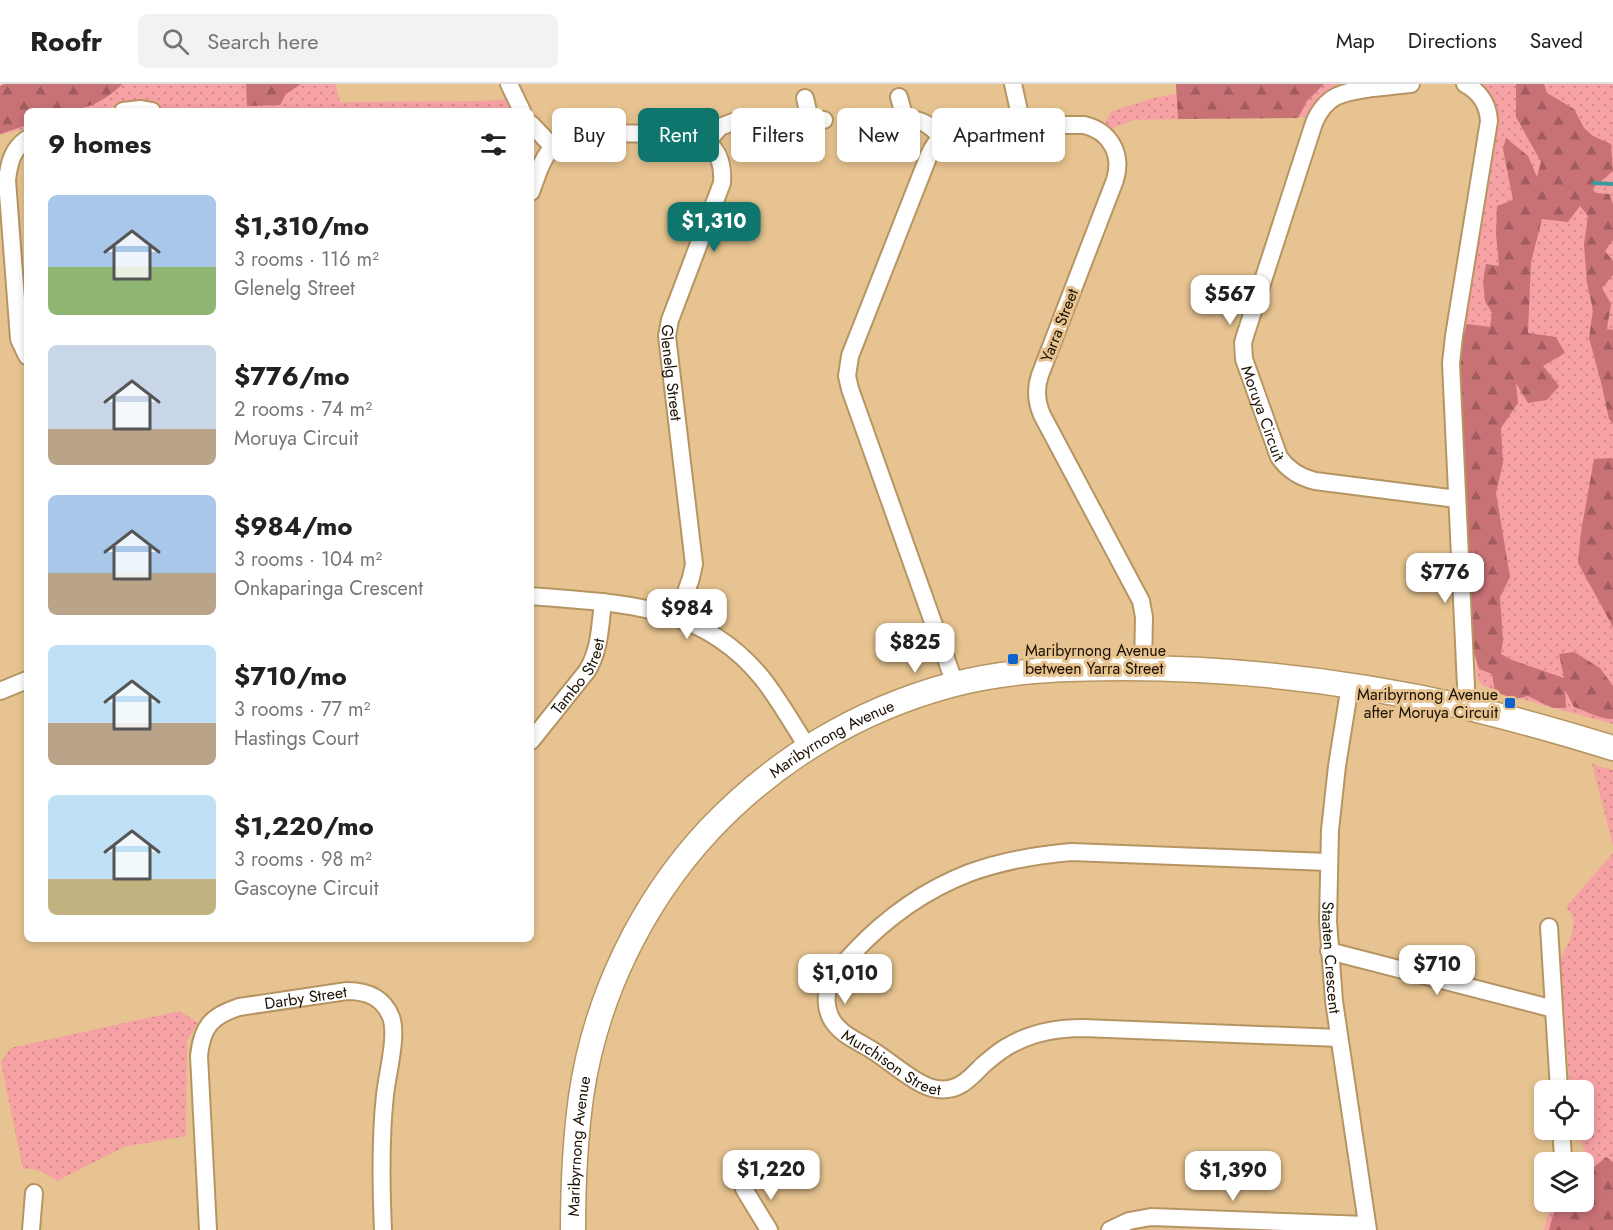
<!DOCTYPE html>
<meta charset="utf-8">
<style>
:root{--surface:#fff;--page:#f2f2f2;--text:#222;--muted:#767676;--line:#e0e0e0;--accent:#0f766e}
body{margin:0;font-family:Jost,sans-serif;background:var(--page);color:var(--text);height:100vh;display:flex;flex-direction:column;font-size:22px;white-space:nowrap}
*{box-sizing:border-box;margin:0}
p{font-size:20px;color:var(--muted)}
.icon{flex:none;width:33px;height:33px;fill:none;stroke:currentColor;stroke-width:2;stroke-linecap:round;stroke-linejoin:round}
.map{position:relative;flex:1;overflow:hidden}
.sheet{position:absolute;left:24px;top:24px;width:510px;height:834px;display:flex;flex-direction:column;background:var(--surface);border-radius:9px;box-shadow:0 3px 9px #0003}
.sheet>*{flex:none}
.top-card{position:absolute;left:552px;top:24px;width:570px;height:54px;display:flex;gap:12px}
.controls{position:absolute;left:1534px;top:996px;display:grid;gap:12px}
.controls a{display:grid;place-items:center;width:60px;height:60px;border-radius:9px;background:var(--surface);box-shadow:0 3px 9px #0003;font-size:30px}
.price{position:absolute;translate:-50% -51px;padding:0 14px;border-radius:12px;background:#fff;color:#222;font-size:20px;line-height:39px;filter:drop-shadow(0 2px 3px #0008)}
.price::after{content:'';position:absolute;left:50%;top:36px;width:18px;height:14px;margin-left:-9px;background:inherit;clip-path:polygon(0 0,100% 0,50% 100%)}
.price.on{background:var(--accent);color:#fff}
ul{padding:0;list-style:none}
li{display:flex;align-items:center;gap:18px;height:150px;padding:0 24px}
li span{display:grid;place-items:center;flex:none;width:168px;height:120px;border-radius:9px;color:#555}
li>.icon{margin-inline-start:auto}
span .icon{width:72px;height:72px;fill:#fffc;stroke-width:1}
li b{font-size:26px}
h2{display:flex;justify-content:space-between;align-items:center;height:72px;padding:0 24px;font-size:26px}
.tag{padding:0 21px;border-radius:9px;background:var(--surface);box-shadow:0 3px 9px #0003;font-size:21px;line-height:54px}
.tag.on{background:var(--accent);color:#fff}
header{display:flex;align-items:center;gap:36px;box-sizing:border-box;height:84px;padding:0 30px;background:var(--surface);border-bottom:2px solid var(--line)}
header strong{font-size:28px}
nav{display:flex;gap:33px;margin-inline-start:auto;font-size:21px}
.search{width:420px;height:54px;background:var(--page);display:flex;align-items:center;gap:15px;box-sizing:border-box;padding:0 21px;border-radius:9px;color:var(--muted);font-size:22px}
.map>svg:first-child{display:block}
</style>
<header>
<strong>Roofr</strong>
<div class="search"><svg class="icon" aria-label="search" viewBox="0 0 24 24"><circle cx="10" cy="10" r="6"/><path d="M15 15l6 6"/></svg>Search here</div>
<nav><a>Map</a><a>Directions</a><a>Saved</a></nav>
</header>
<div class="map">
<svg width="1613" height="1146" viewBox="0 0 1613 1146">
<defs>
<pattern id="green-dots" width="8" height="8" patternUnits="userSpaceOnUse" patternTransform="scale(1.5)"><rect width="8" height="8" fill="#f6a1a4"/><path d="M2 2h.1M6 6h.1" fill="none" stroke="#d28a8b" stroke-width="1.8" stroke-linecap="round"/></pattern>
<pattern id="forest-firs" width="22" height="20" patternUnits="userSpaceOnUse" patternTransform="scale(1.5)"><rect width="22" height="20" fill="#c87276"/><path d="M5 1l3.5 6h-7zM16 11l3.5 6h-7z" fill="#a25c5e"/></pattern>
</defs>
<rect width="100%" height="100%" fill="#e6c390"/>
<!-- green -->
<path fill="url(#green-dots)" d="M4,0H336L340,18L482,17L509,15L514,27H163L159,23L139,17L94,27H27V44L0,51V2Z
M1176,0H1341C1325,9 1315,18 1305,33L1134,36L1108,46L1106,37L1112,27L1153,14L1176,10Z
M1477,0H1613V640L1510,612L1482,601L1477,594L1457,282L1494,24Z
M1592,680L1613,686V761Z
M1613,769V1146H1544L1551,1118H1584L1583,1078L1585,1066L1575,1046H1584V1006H1570L1559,877C1566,865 1575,849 1573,835C1573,831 1569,826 1566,823Z
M180,927L198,939L187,957L186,1052L124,1063L57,1097C47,1089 37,1084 23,1085L1,979L10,964Z"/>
<!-- forest -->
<path fill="url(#forest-firs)" d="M4,0H123C88,31 71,27 27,27V41L0,50V2Z
M246,0H301L286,10L280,21L247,22Z
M1176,0H1324L1307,17L1298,34L1178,35Z
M1516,0H1544L1547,9L1574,25L1584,44L1593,52L1611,60L1613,87L1592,105L1596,109L1609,110L1613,120V156L1605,167L1613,177V191L1602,204L1611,220L1607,245L1613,246V339L1609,335L1601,298L1589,254L1593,226L1587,199L1584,160L1588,132L1580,122L1568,138L1542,135L1531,178L1528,249L1556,253L1565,269L1543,282L1559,302L1547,316L1528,319L1516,299L1518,319L1501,344L1503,379L1496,409L1510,493L1500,513L1503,557L1501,570L1512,576L1564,594L1559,570L1574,568L1600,584L1613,602V635C1602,636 1586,627 1574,623L1565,606L1566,624H1553L1528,612L1515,615L1495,608L1492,590L1479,585L1473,565L1461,376L1463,361L1460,355L1459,268L1467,240L1490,243L1492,229L1485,217L1483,198L1486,180L1499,182L1496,149L1497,122L1513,116L1503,65L1506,54L1528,72L1537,93L1541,78L1516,33Z
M1611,374L1613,375V543L1578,479L1581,448L1594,375Z
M1606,1073L1613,1078V1146H1549L1556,1120L1559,1118H1584V1092Z"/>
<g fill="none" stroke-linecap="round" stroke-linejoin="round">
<!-- stream -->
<path stroke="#3c9a9c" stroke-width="4" d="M1594,99L1613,100"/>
<!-- street casing -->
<g stroke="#b69563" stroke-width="20">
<g id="street">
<path d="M509,0L522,27"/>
<path d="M1013,0L1022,40"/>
<path id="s1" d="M1411,0C1398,1 1385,3 1372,4C1344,8 1326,10 1314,39L1245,252L1243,259L1244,275L1279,373C1288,386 1299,393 1315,397L1457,415"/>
<path d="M1465,0C1480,8 1488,20 1489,37L1454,252L1451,279L1467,624"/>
<path d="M899,13L905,35C922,35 930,41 941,53"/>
<path d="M805,14L810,36"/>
<path d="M123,27L141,25L152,27"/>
<path d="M881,35H905"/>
<path d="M531,40L553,63"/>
<path d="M27,55C12,65 9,80 7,96L19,255L27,272"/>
<path d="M707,58L720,43L733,38L824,36"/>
<path id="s2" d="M531,108C543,75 547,55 586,49L682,50C711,54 724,70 722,99L670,236L667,252L694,480L691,494L677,533"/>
<path d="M531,512C620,520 700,518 762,594C778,614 794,642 808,664"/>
<path d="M955,600L850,305L847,292L850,272L929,71C936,55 948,45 966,41H1084C1110,47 1123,70 1115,96L1040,291C1035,305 1036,317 1042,331L1141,517L1144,533L1143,584"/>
<path id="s3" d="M1350,601L1337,682L1330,746L1328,837L1334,917L1368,1146"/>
<path d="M0,607L27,596"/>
<path id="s4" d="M531,657L587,587C600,566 600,542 603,518"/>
<path id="s5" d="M1328,778L1071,768C1036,771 1002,777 969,789C925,806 886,834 854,868C846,877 836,886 831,897C825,909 825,924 832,936C841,951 858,957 872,966C890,977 918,1003 937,1005C959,1008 970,994 983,981C990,975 997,969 1005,964C1029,949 1055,944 1083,944L1339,954"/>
<path d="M1549,843L1559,1006"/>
<path d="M1329,867L1554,925"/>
<path d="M1561,1046L1563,1072"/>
<path d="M744,1105L769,1146"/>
<path d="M31,1146L34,1109"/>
<path id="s6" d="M208,1146L199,972C202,943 211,932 239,923L347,907C367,907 383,913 391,933C398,951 387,991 385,1011C380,1056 381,1101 383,1146"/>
<path d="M1110,1146L1129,1137L1151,1133L1367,1141"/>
</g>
</g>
<!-- secondary casing -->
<g stroke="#b69563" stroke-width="27">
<g id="secondary">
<path id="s7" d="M573,1146C573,1102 575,1057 581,1013C595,915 641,819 709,746C775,676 858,626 951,601C1008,586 1066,584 1125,584C1239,584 1353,598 1465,623C1515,635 1564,649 1613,664"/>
</g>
</g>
<!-- street -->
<use href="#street" stroke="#fff" stroke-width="16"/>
<!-- secondary -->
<use href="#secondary" stroke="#fff" stroke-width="24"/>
</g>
<!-- markers -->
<g fill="#0e64ce" stroke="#e6c390" stroke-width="2">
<rect x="1007" y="569" width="12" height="12" rx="3"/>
<rect x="1504" y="613" width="12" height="12" rx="3"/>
</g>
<g text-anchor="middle" stroke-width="6" stroke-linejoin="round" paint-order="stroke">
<!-- street labels -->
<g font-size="16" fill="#1c1000" stroke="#e6c390">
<text transform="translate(1059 241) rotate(-69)" y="6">Yarra Street</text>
<text dy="6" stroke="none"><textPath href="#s2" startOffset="454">Glenelg Street</textPath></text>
<text dy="6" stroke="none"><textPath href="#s1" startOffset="416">Moruya Circuit</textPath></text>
<text dy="6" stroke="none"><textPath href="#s4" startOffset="81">Tambo Street</textPath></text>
<text dy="6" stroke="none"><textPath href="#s7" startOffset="588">Maribyrnong Avenue</textPath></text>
<text dy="6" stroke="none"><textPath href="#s3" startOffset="274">Staaten Crescent</textPath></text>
<text dy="6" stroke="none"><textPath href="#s6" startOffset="310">Darby Street</textPath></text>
<text dy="6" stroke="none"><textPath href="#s5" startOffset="654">Murchison Street</textPath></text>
<text dy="6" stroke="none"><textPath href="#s7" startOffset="84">Maribyrnong Avenue</textPath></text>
</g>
<!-- poi labels -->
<g font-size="16" fill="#1c1000" stroke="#e6c390" text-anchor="start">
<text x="1025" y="572">Maribyrnong Avenue<tspan x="1025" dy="18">between Yarra Street</tspan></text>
<text x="1498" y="616" text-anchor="end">Maribyrnong Avenue<tspan x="1498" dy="18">after Moruya Circuit</tspan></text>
</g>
</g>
</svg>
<div class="controls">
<a><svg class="icon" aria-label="locate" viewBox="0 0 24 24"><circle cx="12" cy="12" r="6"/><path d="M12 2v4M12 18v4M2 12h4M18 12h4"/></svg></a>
<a><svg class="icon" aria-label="layers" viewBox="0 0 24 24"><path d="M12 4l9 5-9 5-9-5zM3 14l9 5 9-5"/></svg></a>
</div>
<b class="price on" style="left:714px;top:169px">$1,310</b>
<b class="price" style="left:1230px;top:242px">$567</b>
<b class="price" style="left:1445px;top:520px">$776</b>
<b class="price" style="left:687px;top:556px">$984</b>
<b class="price" style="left:915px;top:590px">$825</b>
<b class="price" style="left:1437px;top:912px">$710</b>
<b class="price" style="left:845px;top:921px">$1,010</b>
<b class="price" style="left:771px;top:1117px">$1,220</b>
<b class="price" style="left:1233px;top:1118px">$1,390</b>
<div class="top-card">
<a class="tag">Buy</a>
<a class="tag on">Rent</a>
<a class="tag">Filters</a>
<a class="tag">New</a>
<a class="tag">Apartment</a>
</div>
<section class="sheet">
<h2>9 homes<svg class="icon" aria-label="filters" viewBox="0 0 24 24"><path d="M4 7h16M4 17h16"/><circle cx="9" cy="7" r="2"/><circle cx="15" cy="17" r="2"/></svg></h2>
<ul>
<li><span style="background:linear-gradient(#a9c7e8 60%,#8fb573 0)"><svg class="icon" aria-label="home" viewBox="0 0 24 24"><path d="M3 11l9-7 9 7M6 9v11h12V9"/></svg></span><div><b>$1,310/mo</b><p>3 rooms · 116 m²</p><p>Glenelg Street</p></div></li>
<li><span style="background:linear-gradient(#c9d6e8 70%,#b9a48a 0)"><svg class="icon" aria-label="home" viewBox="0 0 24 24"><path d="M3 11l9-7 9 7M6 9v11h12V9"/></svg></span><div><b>$776/mo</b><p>2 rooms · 74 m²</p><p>Moruya Circuit</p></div></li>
<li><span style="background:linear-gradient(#a9c7e8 65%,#b9a48a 0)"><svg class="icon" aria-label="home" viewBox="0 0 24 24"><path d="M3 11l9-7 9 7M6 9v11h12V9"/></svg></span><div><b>$984/mo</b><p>3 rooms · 104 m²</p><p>Onkaparinga Crescent</p></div></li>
<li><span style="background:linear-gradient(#bfe0f5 65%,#b9a48a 0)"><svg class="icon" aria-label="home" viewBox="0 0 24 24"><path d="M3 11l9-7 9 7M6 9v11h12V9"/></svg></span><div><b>$710/mo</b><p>3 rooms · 77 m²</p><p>Hastings Court</p></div></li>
<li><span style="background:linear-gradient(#bfe0f5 70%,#c2b280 0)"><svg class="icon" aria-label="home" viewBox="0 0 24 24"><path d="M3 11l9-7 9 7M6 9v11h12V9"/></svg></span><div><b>$1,220/mo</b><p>3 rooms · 98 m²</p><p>Gascoyne Circuit</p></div></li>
</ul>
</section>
</div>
